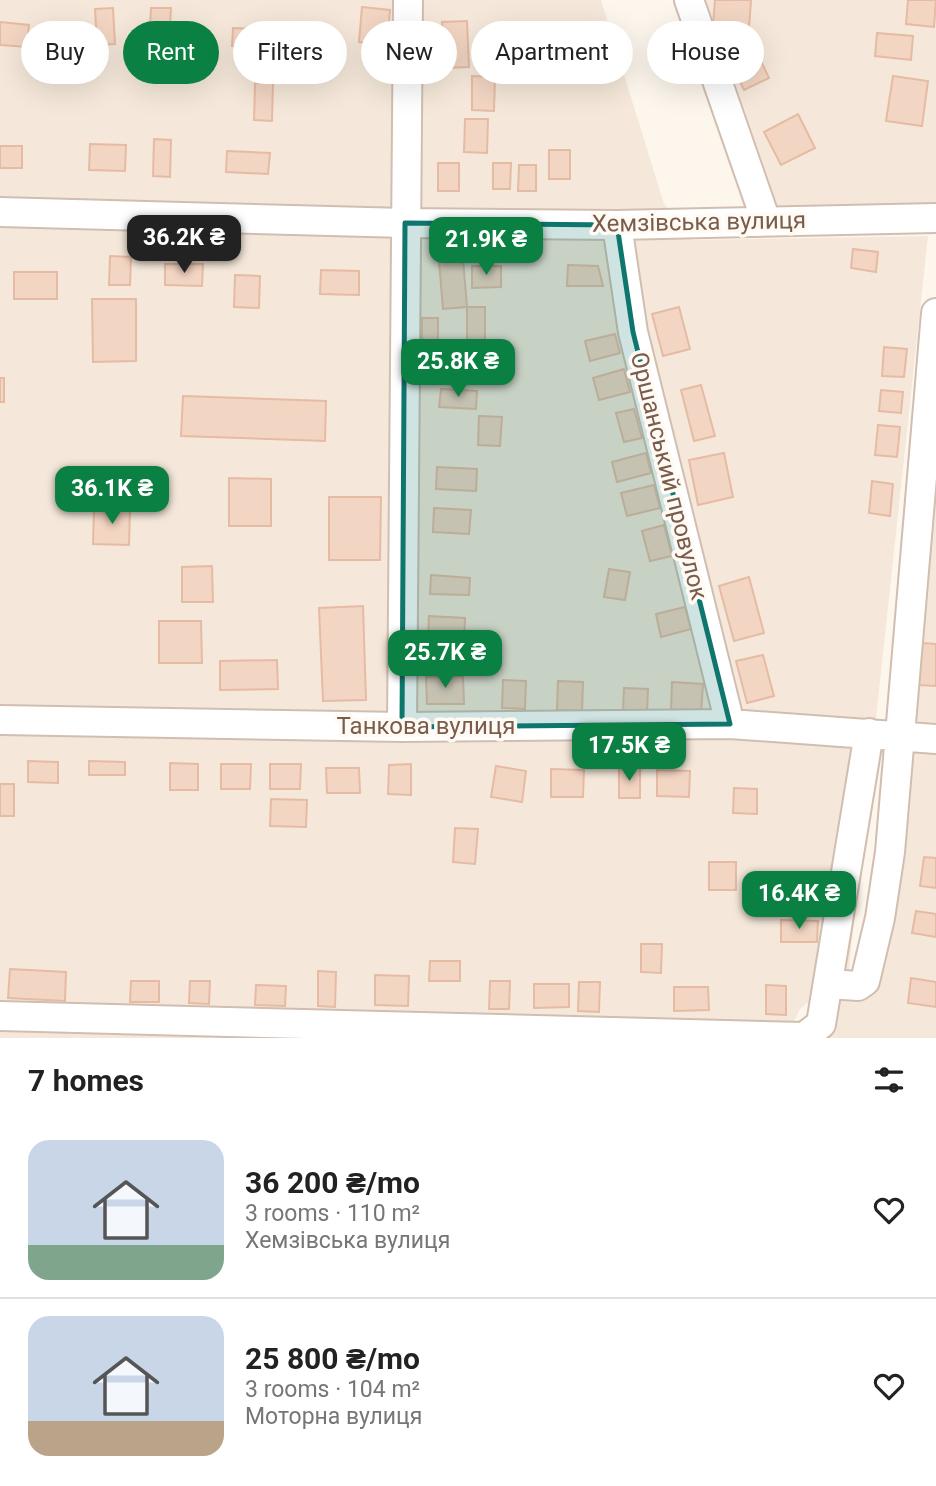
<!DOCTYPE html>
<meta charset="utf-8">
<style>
:root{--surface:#fff;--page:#f6f6f6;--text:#222;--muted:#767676;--line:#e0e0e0;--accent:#0b8043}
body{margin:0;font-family:Roboto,sans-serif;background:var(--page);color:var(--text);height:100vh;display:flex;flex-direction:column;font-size:26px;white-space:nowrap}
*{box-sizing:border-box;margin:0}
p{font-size:23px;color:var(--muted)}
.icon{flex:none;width:38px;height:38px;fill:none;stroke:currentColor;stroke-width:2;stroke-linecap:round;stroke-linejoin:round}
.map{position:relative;height:1038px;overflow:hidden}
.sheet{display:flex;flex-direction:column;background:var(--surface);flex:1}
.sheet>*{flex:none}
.guide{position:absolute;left:21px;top:21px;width:894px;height:63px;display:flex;gap:14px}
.price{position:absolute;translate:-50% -60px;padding:0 16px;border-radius:14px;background:var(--accent);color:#fff;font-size:23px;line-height:46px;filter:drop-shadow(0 2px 4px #0008)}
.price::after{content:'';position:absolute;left:50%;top:42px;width:21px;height:16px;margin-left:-10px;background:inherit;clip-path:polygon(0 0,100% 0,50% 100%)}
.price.on{background:#222;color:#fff}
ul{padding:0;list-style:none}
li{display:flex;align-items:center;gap:21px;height:175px;padding:0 28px}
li+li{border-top:2px solid var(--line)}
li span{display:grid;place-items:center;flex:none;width:196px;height:140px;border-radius:21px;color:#555}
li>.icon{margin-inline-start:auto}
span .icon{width:84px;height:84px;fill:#fffc;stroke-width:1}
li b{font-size:30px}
h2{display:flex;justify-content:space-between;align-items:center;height:84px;padding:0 28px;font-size:30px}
.chip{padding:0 24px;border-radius:32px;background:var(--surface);box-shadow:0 7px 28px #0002;font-size:24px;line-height:63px}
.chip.on{background:var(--accent);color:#fff}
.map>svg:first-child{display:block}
</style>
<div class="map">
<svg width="936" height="1038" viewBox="0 0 936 1038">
<rect width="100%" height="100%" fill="#fdf6ec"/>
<!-- residential -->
<path fill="#f5e8da" d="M0,0H601L664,204L693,240L928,236L849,969L800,1009L785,1038H0Z
M706,0H936V205L779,210Z
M936,450V729L910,727Z
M912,752L936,753V1038H828L840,997L872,994Z"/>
<!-- building -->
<path fill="#f3d5c3" stroke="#e6bba3" stroke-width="2" d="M715,0H751L749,28L713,25Z
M908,0H936L934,27L906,24Z
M362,7L390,10L387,44L359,42Z
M113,8L115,44L97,45L95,9Z
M151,8H171L169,47H149Z
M467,21L469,67L444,68L442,22Z
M0,22L29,25L27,47L0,45Z
M233,28L278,30V48L232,46Z
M877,33L913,36L911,60L875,56Z
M760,59L769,78L744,90L735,71Z
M472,76L495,77L494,111L472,110Z
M893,76L928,81L922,126L886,121Z
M255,83H273L272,121L254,120Z
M798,114L815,148L781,165L764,132Z
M465,119H488L487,153L464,152Z
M154,139L171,140L170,177L153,176Z
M90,144L126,145L125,171L89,170Z
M0,146H22V168H0Z
M549,150H570V179H549Z
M227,151L270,153L268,174L226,172Z
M438,163H459V191H438Z
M493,163H511L510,189H493Z
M519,165H536V191H518Z
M462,247L467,307L443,309L438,249Z
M853,249L878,252L876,272L851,268Z
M110,256L131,257L130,285H109Z
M165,264H203L202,286L165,285Z
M568,265L598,266L603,286H567Z
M472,266H501V287L472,288Z
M321,270L359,271V295L320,294Z
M14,272H57V299H14Z
M235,275L260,276L259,308L234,307Z
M92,299H136V361L93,362Z
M467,307H485V364H467Z
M679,307L690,349L663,356L652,314Z
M422,318H438V366L422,365Z
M615,334L620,353L590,361L585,341Z
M884,347L907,349L904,377L882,376Z
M624,369L630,392L599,400L593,378Z
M0,378H4V402H0Z
M701,385L715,436L694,441L681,390Z
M441,389L477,391L476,409L439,407Z
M881,390L903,392L901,413L879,411Z
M183,396L326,401L325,441L181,436Z
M634,409L642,438L624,442L616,413Z
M479,416L502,417L500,446L478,445Z
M878,425L900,427L897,457L875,455Z
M646,453L651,473L617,482L612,462Z
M724,453L733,497L698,505L689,460Z
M437,467L477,469L476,491L436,489Z
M229,478L271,479V526H229Z
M872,481L893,484L890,516L869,513Z
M654,485L660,508L627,516L621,493Z
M329,497H381L380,560H329Z
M94,508L130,509L129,545L93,544Z
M434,508L471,510L469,534L433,532Z
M664,525L672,556L650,561L642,531Z
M212,566L213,602H182V567Z
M609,569L630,572L625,600L604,597Z
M431,575L470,578L469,595L430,594Z
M749,577L764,633L734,641L719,586Z
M363,606L366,700L323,701L319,608Z
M685,607L691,629L661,637L656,614Z
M429,616L465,618L464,640L428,638Z
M159,621H201L202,663H159Z
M922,643L936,644V686L919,685Z
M763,655L774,696L747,703L736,661Z
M277,660L278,689L220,690V661Z
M463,676L464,704H427L426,677Z
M503,680L526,681L525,709L502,708Z
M558,681L583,682L582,711L557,710Z
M672,682L703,684L701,713L671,711Z
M624,688L648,689L647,713H623Z
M28,761L58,762V783L28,782Z
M89,761L125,762V775H89Z
M170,763L198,764V790H170Z
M221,764H251L250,789H221Z
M270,764H301L300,789H270Z
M411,764V795L388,794L389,765Z
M496,766L526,771L522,802L491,797Z
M326,768H359L360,793H327Z
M619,768H640V798H619Z
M551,769L584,770L583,797H551Z
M657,770L690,771L689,797L657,796Z
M0,784H14V816H0Z
M734,788L757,789V814L733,813Z
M271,799L307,800L306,827L270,826Z
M455,828L478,829L475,864L453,862Z
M924,857L936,858V888L920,886Z
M709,862H736V890H709Z
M916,911L936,914V937L912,933Z
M781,920L818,921L817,942H781Z
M641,944H662L661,973L641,972Z
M430,961H460V981H429Z
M10,969L66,972L65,1001L8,998Z
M318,971L336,972L335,1007L318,1006Z
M375,975L409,976L408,1006L375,1005Z
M911,978L936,982V1007L908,1003Z
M131,981H159V1002H130Z
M190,981H210L209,1004L189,1003Z
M490,981H510L509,1009H489Z
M579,982H600L599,1012L578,1011Z
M534,984H569V1007L534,1008Z
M256,985L286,986L285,1006L255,1005Z
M766,985L786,986V1015L766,1014Z
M674,987H708L709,1010L674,1011Z"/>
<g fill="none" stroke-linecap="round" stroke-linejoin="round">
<!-- minor casing -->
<g stroke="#d1beb0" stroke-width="32">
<path id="minor" d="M689,0L766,221
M0,212L405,223L617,225L936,218
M617,225L633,332L730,724
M0,720L402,727L730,724L936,739
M402,727L408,0
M829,984L858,986L865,981L880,918L890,852L936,313
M0,1016L804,1037L821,1024L869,733"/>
</g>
<!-- minor -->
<use href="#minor" stroke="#fff" stroke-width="28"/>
</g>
<!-- marked area -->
<path fill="#0f766e" fill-opacity="0.2" stroke="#0f766e" stroke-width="5" stroke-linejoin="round" d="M405,223L617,225L633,332L730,724L402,727Z"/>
<g text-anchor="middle" stroke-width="7" stroke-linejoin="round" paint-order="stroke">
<!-- street labels -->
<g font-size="24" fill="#7a5c4d" stroke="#fffaf3">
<text transform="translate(699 222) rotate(-1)" y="8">Хемзівська вулиця</text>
<text transform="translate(669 476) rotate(76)" y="8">Оршанський провулок</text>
<text x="426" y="734">Танкова вулиця</text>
</g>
</g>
</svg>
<b class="price on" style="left:184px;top:275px">36.2K ₴</b>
<b class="price" style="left:486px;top:277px">21.9K ₴</b>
<b class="price" style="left:458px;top:399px">25.8K ₴</b>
<b class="price" style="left:112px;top:526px">36.1K ₴</b>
<b class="price" style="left:445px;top:690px">25.7K ₴</b>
<b class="price" style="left:629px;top:783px">17.5K ₴</b>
<b class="price" style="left:799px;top:931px">16.4K ₴</b>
<div class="guide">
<a class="chip">Buy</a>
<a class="chip on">Rent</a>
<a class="chip">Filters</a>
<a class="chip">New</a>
<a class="chip">Apartment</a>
<a class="chip">House</a>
</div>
</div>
<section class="sheet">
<h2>7 homes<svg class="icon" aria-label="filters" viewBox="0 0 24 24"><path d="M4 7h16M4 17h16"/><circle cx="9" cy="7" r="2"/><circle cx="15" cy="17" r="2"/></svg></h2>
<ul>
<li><span style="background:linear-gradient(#c9d6e8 75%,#7fa58c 0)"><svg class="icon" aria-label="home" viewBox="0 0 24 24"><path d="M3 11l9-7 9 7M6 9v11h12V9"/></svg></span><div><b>36 200 ₴/mo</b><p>3 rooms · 110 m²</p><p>Хемзівська вулиця</p></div><svg class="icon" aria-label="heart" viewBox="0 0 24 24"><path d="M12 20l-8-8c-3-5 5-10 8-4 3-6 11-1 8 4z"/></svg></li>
<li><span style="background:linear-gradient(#c9d6e8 75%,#b9a48a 0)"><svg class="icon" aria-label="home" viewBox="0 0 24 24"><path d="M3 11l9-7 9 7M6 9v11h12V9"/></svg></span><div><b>25 800 ₴/mo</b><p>3 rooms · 104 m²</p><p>Моторна вулиця</p></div><svg class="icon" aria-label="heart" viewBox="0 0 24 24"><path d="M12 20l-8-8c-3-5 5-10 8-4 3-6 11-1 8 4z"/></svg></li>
</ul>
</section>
